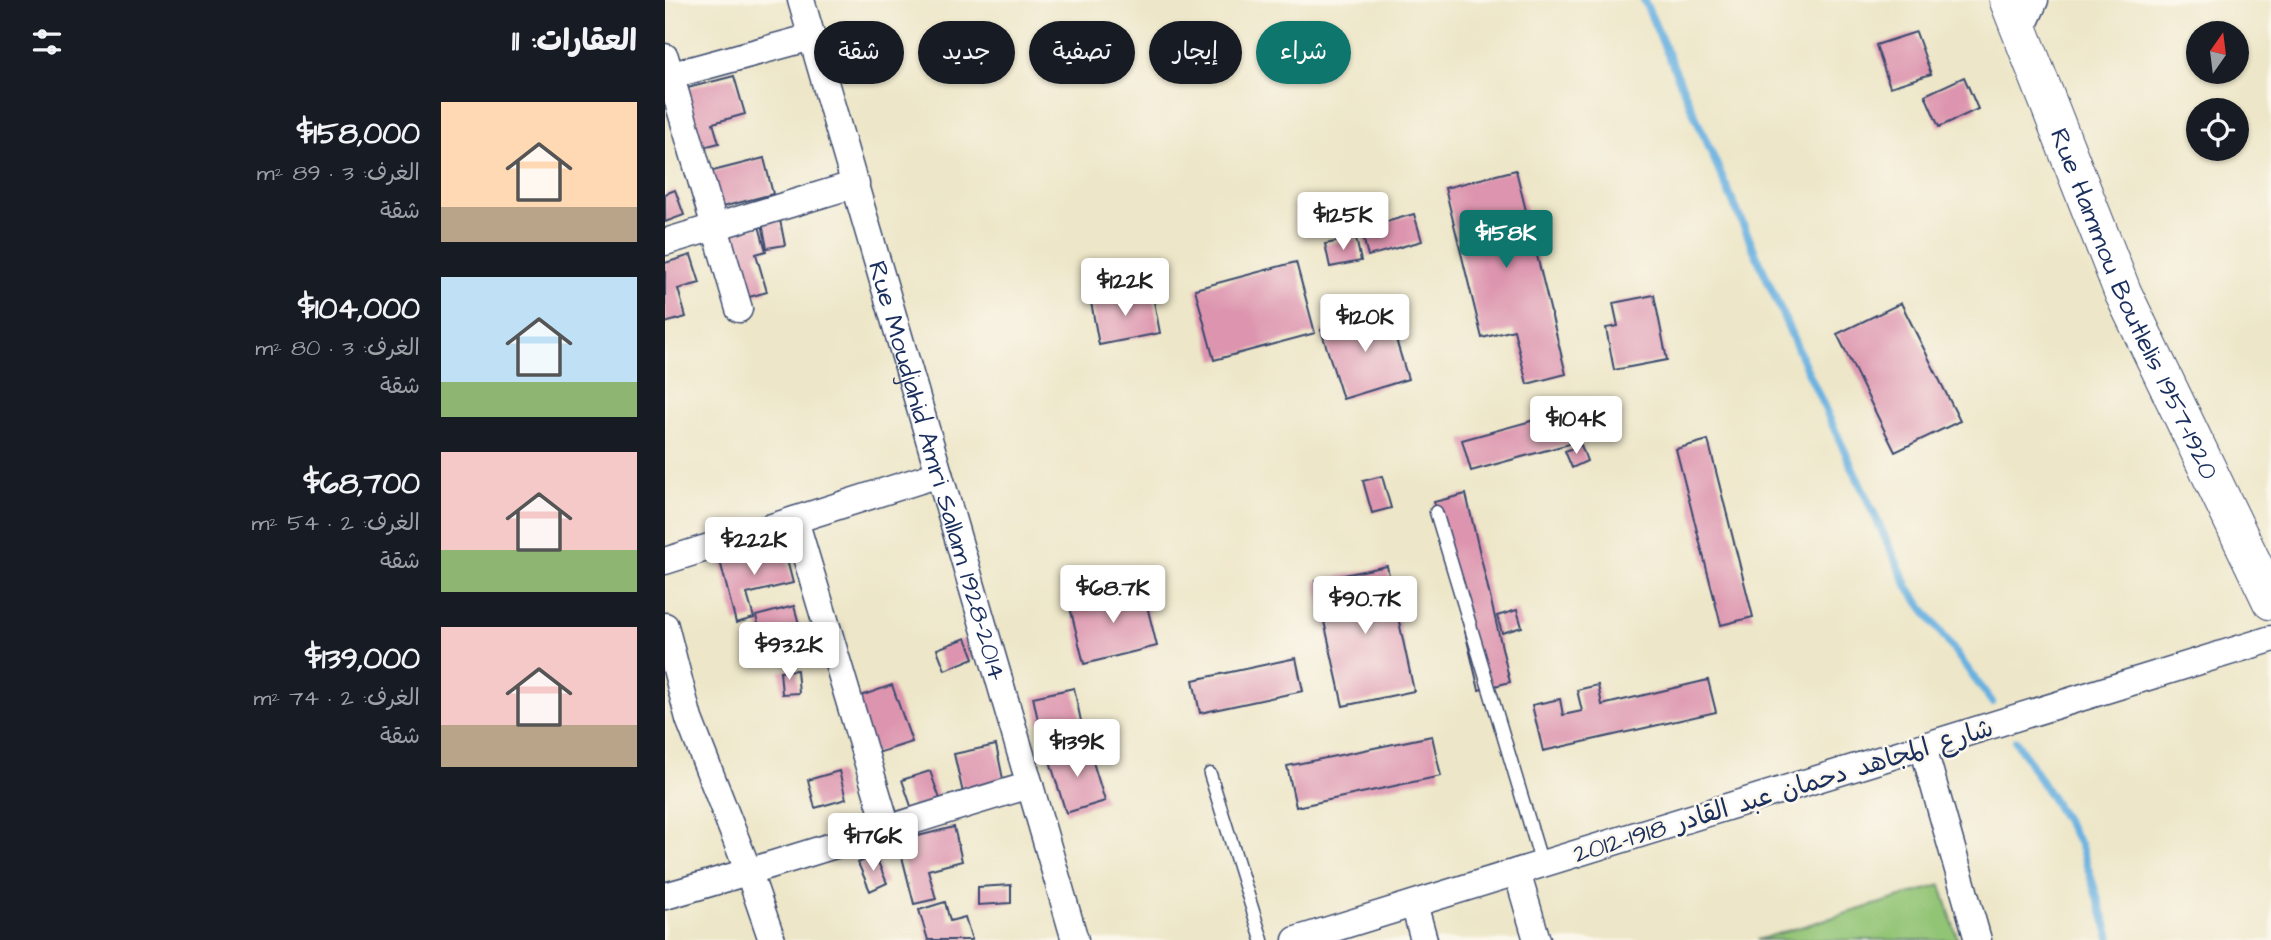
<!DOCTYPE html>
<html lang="ar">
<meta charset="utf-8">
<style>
:root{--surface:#171b24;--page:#20242c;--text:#f1f3f6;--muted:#9ea1a6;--accent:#0f766e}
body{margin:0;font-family:"Architects Daughter","Playpen Sans Arabic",sans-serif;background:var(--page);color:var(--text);direction:rtl;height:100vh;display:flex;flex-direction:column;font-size:26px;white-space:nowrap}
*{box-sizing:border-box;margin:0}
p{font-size:23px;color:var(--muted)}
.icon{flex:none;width:38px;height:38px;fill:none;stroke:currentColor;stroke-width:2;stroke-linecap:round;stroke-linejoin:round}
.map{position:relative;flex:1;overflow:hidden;direction:ltr}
.details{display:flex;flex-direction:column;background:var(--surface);width:665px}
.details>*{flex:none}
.guide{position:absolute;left:21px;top:21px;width:665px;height:63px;direction:rtl;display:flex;gap:14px}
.needle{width:46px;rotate:14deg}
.controls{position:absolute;left:1521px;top:21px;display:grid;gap:14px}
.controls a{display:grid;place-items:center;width:63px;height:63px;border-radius:50%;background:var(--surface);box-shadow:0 2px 5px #0004;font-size:35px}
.price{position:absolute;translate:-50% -60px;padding:0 16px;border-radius:7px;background:#fff;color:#222;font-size:23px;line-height:46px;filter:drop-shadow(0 2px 4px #0008)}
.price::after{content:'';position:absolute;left:50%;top:42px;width:21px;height:16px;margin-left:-10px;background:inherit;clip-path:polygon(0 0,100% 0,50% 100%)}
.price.active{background:var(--accent);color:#fff}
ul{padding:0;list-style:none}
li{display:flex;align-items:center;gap:21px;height:175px;padding:0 28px}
li span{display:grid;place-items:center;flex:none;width:196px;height:140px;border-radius:0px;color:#555}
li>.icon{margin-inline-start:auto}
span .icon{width:84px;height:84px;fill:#fffc;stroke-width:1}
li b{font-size:30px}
h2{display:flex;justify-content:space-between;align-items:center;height:84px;padding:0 28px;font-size:30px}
.tag{padding:0 24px;border-radius:32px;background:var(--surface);box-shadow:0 2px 5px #0004;font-size:24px;line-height:63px}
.tag.active{background:var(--accent);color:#fff}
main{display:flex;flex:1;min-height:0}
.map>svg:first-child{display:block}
</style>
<main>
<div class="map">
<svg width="1606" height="940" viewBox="0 0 1606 940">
<rect width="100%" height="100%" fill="#fbf7ec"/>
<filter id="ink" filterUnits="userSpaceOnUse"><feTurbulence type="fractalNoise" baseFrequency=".0143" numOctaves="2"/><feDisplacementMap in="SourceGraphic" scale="14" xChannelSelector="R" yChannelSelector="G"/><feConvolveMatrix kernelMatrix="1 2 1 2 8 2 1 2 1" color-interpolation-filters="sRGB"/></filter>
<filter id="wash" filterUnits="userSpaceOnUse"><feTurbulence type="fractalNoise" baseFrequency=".00686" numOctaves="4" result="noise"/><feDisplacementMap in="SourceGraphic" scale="28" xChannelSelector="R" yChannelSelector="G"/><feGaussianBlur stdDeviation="1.57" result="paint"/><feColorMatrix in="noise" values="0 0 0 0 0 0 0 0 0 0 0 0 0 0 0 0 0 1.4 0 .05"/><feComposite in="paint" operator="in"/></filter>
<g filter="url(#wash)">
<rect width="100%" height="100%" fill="#ede6c8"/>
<!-- green -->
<path fill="#92c474" stroke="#567a69" stroke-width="2" d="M1276,885L1293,940H1092Z"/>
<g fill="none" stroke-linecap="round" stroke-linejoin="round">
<!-- stream -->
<path stroke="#69b1e0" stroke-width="8" d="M979,0L1143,372L1244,589L1327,702
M1351,741L1415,844L1446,940"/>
</g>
<g id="blocks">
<!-- building -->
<path fill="#dd95af" d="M1251,32L1266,74L1225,87L1211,45Z
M69,76L80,114L48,123L54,143L31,149L15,90Z
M1299,77L1313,109L1274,127L1260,95Z
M99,158L108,194L49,209L40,173Z
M851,170L901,374L862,384L849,330L817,338L780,188Z
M10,190L19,215L0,222V194Z
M749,214L757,241L703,256L696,229Z
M115,220L120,245L102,248L97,223Z
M94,226L101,251L91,254L102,292L77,299L59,236Z
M691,238L696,261L665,267L660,244Z
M26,255L35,283L13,289L21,317L0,323V263Z
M631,262L650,333L549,360L530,289Z
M487,291L495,333L434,345L426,302Z
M989,295L1002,360L949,370L941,328L953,326L948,303Z
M1236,303L1295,421L1230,452L1172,334Z
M722,310L743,379L678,399L656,330Z
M906,410L915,441L806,471L797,440Z
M1043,440L1088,617L1056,625L1011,449Z
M916,445L922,461L907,468L900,451Z
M717,476L726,508L707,513L698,481Z
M801,494L845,682L814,690L769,502Z
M118,545L128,583L82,594L89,618L71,623L55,561Z
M722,566L749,691L678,706L650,581Z
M477,586L492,646L419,664L404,603Z
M129,606L141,649L102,659L91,616Z
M852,610L857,627L837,633L832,616Z
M301,638L309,658L280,670L272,649Z
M631,658L638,691L535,713L528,680Z
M132,670L134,693L117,694L115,671Z
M1043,680L1051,712L878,751L867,705L895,699L898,715L917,711L912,690L933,685L937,705Z
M227,685L247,742L209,754L190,698Z
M409,688L421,745L397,751L394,735L377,739L368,697Z
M767,736L776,776L631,807L622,766Z
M331,745L339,784L298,793L289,754Z
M423,746L440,801L401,813L384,758Z
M174,771L181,799L150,808L143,780Z
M265,771L275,799L247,809L237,780Z
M289,827L297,861L263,870L271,899L249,904L233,841Z
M210,855L222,883L205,891L193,863Z
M346,885V903L313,905V887Z
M280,902L285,921L300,917L307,940H263L254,910Z"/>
</g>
</g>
<g filter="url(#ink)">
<use href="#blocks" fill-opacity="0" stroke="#3a4a6e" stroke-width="2"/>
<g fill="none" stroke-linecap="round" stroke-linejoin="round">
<!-- service casing -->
<g stroke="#3a4a6e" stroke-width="15">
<path id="service" d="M771,512L877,864
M545,774L597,940"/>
</g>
<!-- minor casing -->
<g stroke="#3a4a6e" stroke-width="29">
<g id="minor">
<path id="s1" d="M136,0L410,940"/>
<path d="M1356,31L1370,0"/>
<path d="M0,57L74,309"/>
<path d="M0,77L147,37"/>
<path d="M0,242L191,184"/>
<path d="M130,520L222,827"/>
<path d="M0,561L274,474"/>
<path d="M0,626L24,719L84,873L107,940"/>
<path d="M1258,747L1313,940"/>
<path d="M852,872L872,940"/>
<path d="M0,896C122,862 243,821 365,785"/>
<path d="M749,904L759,940"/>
<path d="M631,940L1606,639"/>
</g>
</g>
<!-- secondary casing -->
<g stroke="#3a4a6e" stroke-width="39">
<g id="secondary">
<path id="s2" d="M1343,0L1458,293L1606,601"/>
</g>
</g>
<!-- service -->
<use href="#service" stroke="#fff" stroke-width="12"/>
<!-- minor -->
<use href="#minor" stroke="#fff" stroke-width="26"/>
<!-- secondary -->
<use href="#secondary" stroke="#fff" stroke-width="37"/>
</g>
</g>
<g text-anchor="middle" stroke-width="5" stroke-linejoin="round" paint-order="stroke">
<!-- street labels -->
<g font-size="26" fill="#1b2f5e" stroke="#fbf7ec">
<text dy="9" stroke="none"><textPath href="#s2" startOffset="329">Rue Hammou Boutlelis 1957-1920</textPath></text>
<text dy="9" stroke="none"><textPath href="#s1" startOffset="490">Rue Moudjahid Amri Sallam 1928-2014</textPath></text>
<text transform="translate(1118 790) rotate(-17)" y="9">شارع المجاهد دحمان عبد القادر 1918-2012</text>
</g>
</g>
</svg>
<div class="controls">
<a><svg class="needle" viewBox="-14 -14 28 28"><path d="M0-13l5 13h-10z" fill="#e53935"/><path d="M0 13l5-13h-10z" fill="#9ea1a6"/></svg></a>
<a><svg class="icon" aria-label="locate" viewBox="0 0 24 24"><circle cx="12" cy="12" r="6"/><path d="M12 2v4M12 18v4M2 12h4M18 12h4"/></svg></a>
</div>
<b class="price" style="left:678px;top:252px">$125K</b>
<b class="price active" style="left:841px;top:270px">$158K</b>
<b class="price" style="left:460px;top:318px">$122K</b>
<b class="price" style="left:700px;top:354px">$120K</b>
<b class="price" style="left:911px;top:456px">$104K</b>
<b class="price" style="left:89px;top:577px">$222K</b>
<b class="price" style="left:448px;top:625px">$68.7K</b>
<b class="price" style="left:700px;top:636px">$90.7K</b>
<b class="price" style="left:124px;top:682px">$93.2K</b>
<b class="price" style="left:412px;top:779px">$139K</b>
<b class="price" style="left:208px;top:873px">$176K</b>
<div class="guide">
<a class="tag active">شراء</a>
<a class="tag">إيجار</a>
<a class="tag">تصفية</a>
<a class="tag">جديد</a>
<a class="tag">شقة</a>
</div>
</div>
<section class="details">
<h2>العقارات: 11<svg class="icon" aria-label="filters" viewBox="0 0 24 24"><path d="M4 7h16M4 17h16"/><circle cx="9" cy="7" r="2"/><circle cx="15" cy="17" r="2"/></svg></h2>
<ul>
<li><span style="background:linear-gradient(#ffd9b3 75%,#b9a48a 0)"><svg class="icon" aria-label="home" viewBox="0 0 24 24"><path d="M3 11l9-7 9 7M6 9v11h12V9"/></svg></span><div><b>$158,000</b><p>الغرف: 3 · 89 m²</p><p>شقة</p></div></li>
<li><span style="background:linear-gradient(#bfe0f5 75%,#8fb573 0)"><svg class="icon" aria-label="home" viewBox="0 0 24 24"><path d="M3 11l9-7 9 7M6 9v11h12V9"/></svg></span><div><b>$104,000</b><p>الغرف: 3 · 80 m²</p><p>شقة</p></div></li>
<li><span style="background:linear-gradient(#f6c9c9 70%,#8fb573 0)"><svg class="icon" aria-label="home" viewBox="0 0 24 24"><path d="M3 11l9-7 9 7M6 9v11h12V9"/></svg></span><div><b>$68,700</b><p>الغرف: 2 · 54 m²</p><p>شقة</p></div></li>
<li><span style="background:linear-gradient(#f6c9c9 70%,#b9a48a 0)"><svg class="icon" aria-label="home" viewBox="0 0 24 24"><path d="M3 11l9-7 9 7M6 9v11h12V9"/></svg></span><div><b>$139,000</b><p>الغرف: 2 · 74 m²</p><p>شقة</p></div></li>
</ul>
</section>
</main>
